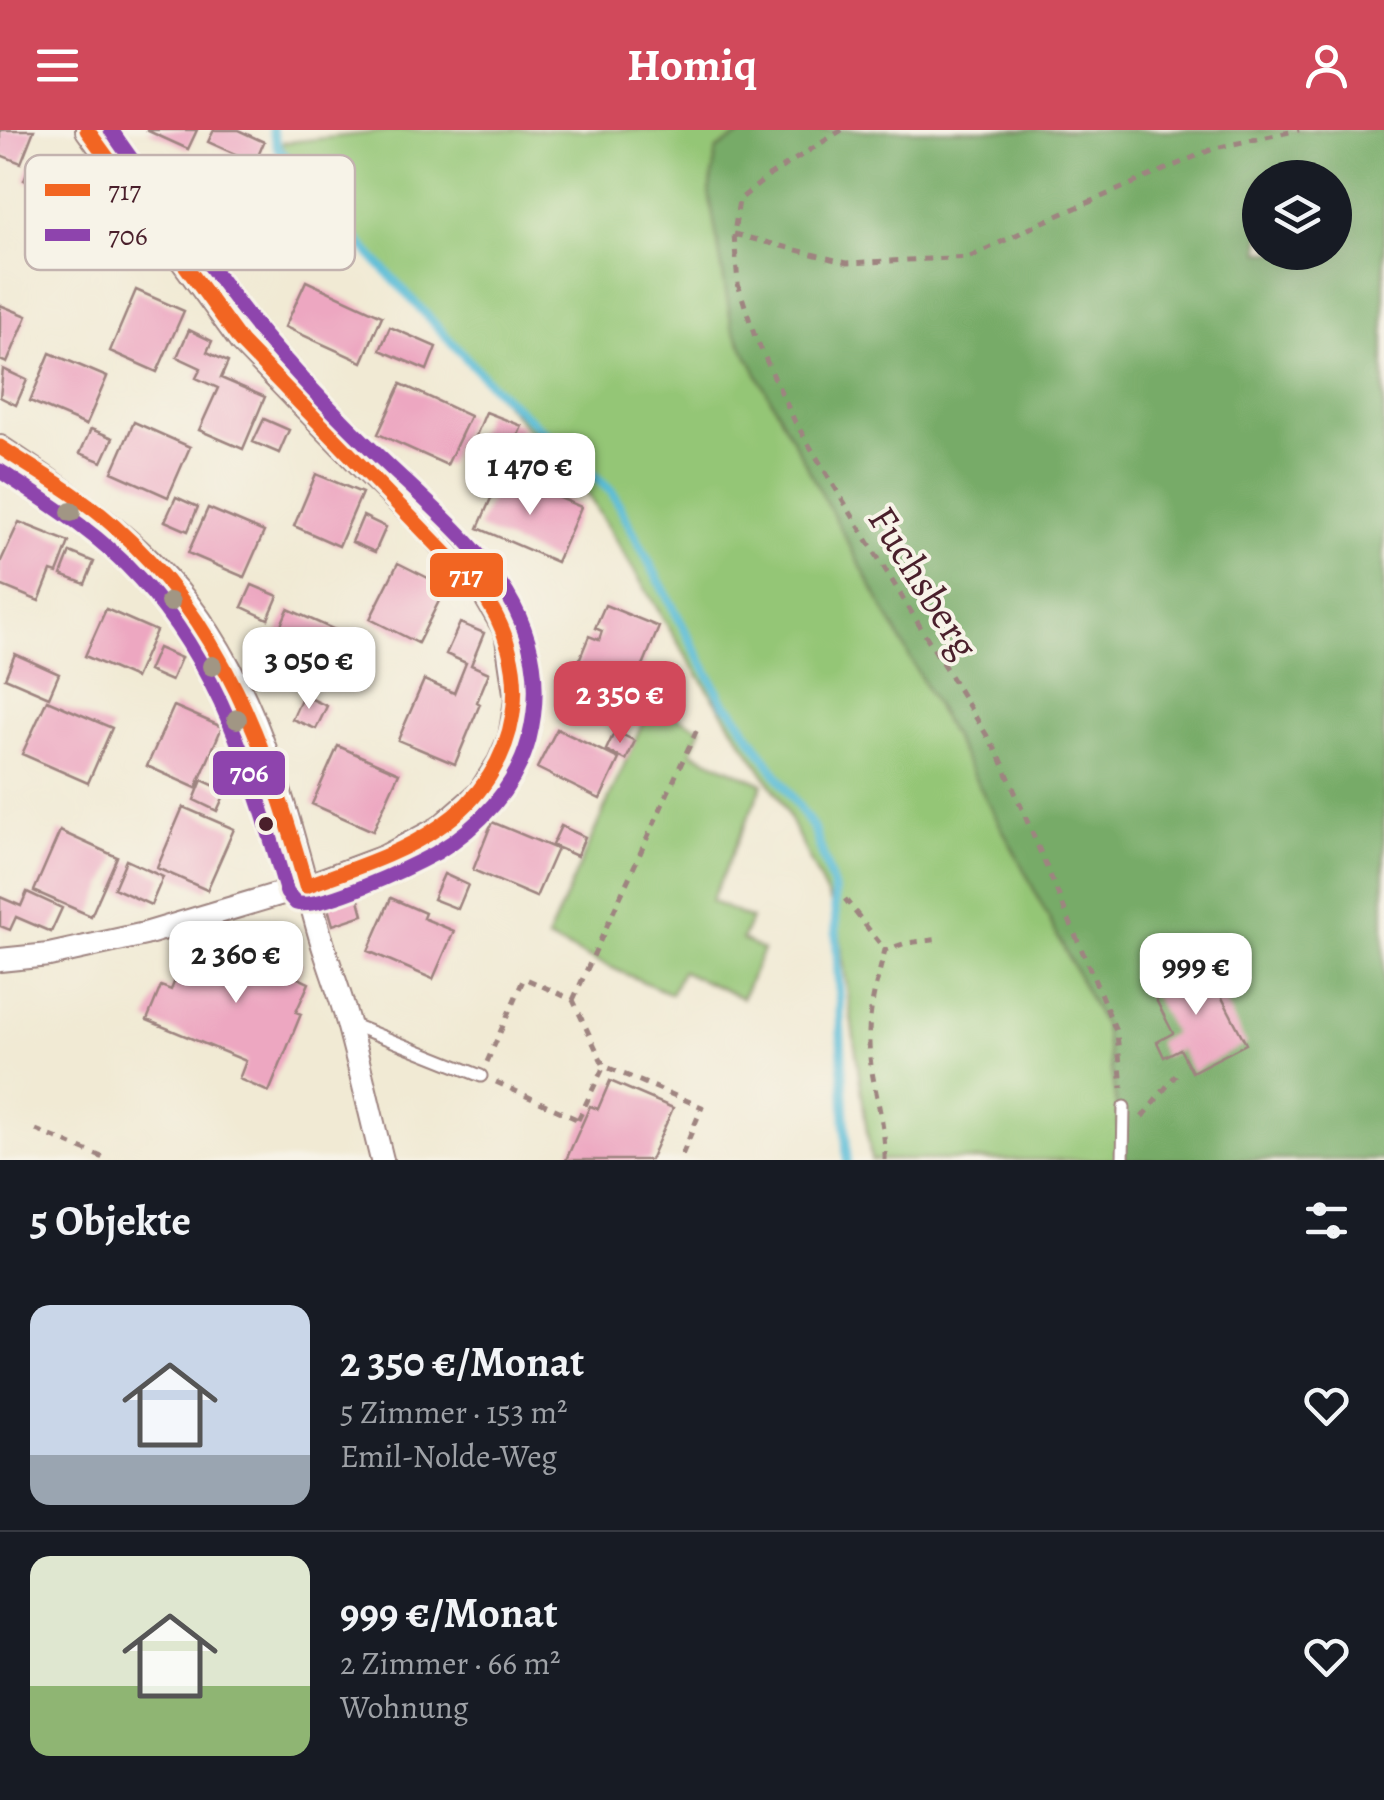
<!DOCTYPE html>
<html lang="de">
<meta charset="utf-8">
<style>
:root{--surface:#171b24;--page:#242831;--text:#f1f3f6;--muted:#9ea1a6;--line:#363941;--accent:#d1495b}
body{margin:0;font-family:Alegreya,serif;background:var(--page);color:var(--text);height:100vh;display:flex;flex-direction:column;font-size:38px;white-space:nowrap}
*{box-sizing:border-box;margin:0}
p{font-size:32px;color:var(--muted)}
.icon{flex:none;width:55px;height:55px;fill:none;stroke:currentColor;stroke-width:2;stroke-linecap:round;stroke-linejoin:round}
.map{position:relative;height:1030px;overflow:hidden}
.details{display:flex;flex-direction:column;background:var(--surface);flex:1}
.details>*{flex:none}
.tools{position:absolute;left:1242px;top:30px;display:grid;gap:20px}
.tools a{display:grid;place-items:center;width:110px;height:110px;border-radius:50%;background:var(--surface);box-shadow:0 10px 40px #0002;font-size:50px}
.price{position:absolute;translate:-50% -85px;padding:0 22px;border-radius:20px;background:#fff;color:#222;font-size:32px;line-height:65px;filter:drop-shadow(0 2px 5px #0008)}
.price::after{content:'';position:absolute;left:50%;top:60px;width:30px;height:22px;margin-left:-15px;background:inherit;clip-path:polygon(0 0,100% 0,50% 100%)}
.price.selected{background:var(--accent);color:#fff}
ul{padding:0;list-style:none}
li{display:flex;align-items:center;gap:30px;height:250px;padding:0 30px}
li+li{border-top:2px solid var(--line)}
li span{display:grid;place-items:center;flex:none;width:280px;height:200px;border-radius:20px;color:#555}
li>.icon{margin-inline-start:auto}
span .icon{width:120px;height:120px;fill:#fffc;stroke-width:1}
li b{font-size:42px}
h2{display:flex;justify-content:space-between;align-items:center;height:120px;padding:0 30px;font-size:42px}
header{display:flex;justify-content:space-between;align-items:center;height:130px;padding:0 30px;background:var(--accent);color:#fff;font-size:45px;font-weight:700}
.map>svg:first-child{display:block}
</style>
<header><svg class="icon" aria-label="menu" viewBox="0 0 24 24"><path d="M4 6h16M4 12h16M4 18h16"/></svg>Homiq<svg class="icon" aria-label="person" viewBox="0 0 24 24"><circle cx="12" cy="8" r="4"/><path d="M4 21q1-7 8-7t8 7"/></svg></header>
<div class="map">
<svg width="1384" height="1030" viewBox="0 0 1384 1030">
<rect width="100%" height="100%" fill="#f7f3e8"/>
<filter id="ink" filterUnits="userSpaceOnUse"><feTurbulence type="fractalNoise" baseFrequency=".01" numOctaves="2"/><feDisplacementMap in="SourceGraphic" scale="20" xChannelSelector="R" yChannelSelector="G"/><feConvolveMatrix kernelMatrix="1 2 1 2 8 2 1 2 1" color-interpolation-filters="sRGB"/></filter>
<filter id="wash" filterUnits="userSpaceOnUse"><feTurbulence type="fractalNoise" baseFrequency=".0048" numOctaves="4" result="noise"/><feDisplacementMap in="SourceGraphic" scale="40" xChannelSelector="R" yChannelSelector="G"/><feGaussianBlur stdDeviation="2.25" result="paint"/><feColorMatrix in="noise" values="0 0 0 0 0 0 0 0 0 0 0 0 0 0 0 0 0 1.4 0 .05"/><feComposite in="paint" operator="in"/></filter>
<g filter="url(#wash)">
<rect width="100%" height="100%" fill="#f1ead4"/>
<!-- green -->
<path fill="#94c676" stroke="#6f7250" stroke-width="2.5" d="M397,0H749L717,19L1021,734L1104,897L1125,1030H871L837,786L779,667L688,529L588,365L331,82L279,13Z
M650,576L701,598L691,622L763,654L711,771L751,789L742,810L763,820L742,868L682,841L671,864L547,809Z"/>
<!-- forest -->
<path fill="#77ab67" stroke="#606549" stroke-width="2.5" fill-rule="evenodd" d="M749,0H1384V1030H1125L1104,897L1021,734L732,197L709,62L717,19ZM1260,48H1335V122H1260Z"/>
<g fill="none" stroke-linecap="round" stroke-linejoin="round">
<!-- stream -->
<path stroke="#59bcd7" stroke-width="9" d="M272,0L278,18L331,82L494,258L612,362L724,574L732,580L814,699L834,759L847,1030"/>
</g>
<g id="blocks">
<!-- building -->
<path fill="#eda7c1" d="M0,0H34L21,33L0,25Z
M146,0H197L188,19Z
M214,0H238L264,12L255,33L208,12Z
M33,27L58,38L49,60L24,50Z
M306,151L382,186L362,232L285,197Z
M136,160L184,181L157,242L110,221Z
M0,175L27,186L7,233L0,230Z
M390,197L436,217L427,240L380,220Z
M189,200L212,211L207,222L228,232L221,248L265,267L243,319L199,300L218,258L196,248L201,238L177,227Z
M50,223L107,247L86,295L30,271Z
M3,239L27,250L16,275L0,267Z
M401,254L470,286L447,335L378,304Z
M486,282L522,296L511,322L475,308Z
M264,289L289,300L279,323L253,312Z
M134,292L190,317L168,367L112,342Z
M91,299L113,308L102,332L80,323Z
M502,343L581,377L557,432L478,398Z
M316,344L362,363L339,416L294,396Z
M176,367L198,377L188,401L165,391Z
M208,378L264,402L244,447L188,423Z
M363,386L386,397L375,422L352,412Z
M19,392L69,412L57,443L51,441L39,471L0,455V433Z
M70,422L94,432L85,454L61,445Z
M398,433L446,457L418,513L370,489Z
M252,455L278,466L268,489L242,477Z
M605,475L659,497L622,586L566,563L573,546L582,550L585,543L575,540L589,506L599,510L602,501L595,498Z
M106,479L156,501L135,548L85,526Z
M288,479L346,505L324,553L267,527Z
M460,493L484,503L471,535L489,543L477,572L480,574L455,634L398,610L424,550L454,563L466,533L446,524Z
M158,518L181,528L171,551L148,541Z
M15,524L59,544L49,567L5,548Z
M303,565L327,576L316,599L292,589Z
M47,570L112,598L88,653L22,624Z
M174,576L222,597L196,658L147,636Z
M557,599L619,629L600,669L537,638Z
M615,601L635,611L626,630L606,620Z
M338,616L399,643L373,701L312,674Z
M202,650L226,661L217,681L194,670Z
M183,677L234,699L207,760L157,738Z
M492,692L557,719L536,767L473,740Z
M561,696L585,707L577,726L552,715Z
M60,701L117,727L91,786L34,761Z
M126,730L163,747L151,775L114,758Z
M444,744L468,755L458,779L433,769Z
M27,762L62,778L51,802L16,787L10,800L0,796V767L21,776Z
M357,762L363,785L333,795L326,771Z
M391,768L425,783L423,788L454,801L433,849L368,821Z
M233,803L262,815L257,829L269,835L275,821L302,833L296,847L309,853L296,882L301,884L269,962L239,949L246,931L147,890L161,856L171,860L185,826L203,834L212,809L228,816Z
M1203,831L1246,914L1192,942L1180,919L1164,927L1157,912L1173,903L1150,858Z
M610,951L673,978L650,1030H566L590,976L598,979Z"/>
</g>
</g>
<g filter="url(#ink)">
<use href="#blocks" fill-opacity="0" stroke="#9e8480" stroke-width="2.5"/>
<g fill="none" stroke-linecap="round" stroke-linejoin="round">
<!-- service casing -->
<g stroke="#9e8480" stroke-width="15">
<path id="service" d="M348,893L481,946
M1123,1030L1124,977"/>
</g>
<!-- minor casing -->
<g stroke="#9e8480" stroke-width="26">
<path id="minor" d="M0,317C64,359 126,401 177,460C259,556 286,684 319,802C328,834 341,865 349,897C361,941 371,986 382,1030
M0,830L49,825L145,804L306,756L384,727L439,698L479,663L499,632L510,607L516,570L506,502L485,466L424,397L369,344L241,212L87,0"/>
</g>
<!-- path -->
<path stroke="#9e8480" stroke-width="5" stroke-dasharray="8 8" stroke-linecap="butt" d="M842,0L770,45L739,70L734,104L738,154L754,204L795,292L1000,627L1117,903L1122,958
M734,104L847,133L970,127L1043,92L1215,18L1299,0
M845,769L885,820
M573,870L698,597
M487,932L524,848L573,870L604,936L702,977L680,1030
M496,952L583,992
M1142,987L1176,945
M578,990L604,936
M36,1000L109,1030
M885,1030C886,989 870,952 869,913C868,880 877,851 885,820L906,813L942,809"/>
<!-- service -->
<use href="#service" stroke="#fff" stroke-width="11"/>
<!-- minor -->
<use href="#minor" stroke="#fff" stroke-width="22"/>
<!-- bus-1 casing -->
<g stroke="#f7f3e8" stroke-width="22">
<path id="bus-1" d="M87,0L241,212L477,456C539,536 523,640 439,697C399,725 351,739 306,756
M0,317C38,342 79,365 114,396C222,491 268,621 306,756"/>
</g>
<!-- bus-2 casing -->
<g stroke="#f7f3e8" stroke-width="22">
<path id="bus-2" d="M0,341C49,373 99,404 139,448C221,536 254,651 287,763L296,773C319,781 412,736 436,723C479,697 516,658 529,609C560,485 471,413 390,337C355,304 321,270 289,234C256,199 229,161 200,122C170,81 139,42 111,0"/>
</g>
<!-- bus-1 -->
<use href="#bus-1" stroke="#f26522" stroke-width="15"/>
<!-- bus-2 -->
<use href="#bus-2" stroke="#8e44ad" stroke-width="15"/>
</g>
<!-- trees -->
<g fill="#a19684">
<circle cx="71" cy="382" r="10"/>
<circle cx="170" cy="472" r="10"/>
<circle cx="212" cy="536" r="10"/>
<circle cx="237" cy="589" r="10"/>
</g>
</g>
<!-- markers -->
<circle fill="#4a1f2b" stroke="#f7f3e8" stroke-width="4" cx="266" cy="694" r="9"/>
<g text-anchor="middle" stroke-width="8" stroke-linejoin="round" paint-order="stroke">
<!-- street labels -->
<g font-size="40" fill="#4a1f2b" stroke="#f7f3e8">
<text transform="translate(924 452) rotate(58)" y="14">Fuchsberg</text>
</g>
</g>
<!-- legend -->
<rect x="25" y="25" width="330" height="115" rx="15" fill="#f7f3e8" stroke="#c3b3af" stroke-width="2.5"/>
<rect x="45" y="54" width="45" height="12" fill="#f26522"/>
<rect x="45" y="99" width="45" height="12" fill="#8e44ad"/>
<g font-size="28" fill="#4a1f2b">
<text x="108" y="70">717</text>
<text x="108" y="115">706</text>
</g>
<g stroke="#f7f3e8" stroke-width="4">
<rect x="428" y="421" width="77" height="48" rx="10" fill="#f26522"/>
<rect x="211" y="619" width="76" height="48" rx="10" fill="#8e44ad"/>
</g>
<g font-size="28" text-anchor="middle" font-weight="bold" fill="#fff">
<text x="466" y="455">717</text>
<text x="249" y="652">706</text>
</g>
</svg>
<div class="tools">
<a><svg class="icon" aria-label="layers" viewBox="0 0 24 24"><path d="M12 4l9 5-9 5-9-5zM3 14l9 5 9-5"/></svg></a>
</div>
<b class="price" style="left:530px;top:388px">1 470 €</b>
<b class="price" style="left:309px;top:582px">3 050 €</b>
<b class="price selected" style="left:620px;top:616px">2 350 €</b>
<b class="price" style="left:236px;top:876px">2 360 €</b>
<b class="price" style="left:1196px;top:888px">999 €</b>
</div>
<section class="details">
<h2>5 Objekte<svg class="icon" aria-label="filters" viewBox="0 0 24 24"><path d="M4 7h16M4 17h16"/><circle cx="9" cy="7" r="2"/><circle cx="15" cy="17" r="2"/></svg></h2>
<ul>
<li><span style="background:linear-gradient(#c9d6e8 75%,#9aa5b1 0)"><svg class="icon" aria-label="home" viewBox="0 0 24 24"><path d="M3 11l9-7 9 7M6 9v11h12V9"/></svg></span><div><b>2 350 €/Monat</b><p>5 Zimmer · 153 m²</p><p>Emil-Nolde-Weg</p></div><svg class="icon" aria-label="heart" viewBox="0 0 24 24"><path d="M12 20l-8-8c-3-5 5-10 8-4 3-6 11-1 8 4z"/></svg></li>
<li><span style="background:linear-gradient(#dfe7d0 65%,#8fb573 0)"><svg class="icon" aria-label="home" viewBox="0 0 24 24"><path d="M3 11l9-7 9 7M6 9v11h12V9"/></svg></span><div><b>999 €/Monat</b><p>2 Zimmer · 66 m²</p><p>Wohnung</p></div><svg class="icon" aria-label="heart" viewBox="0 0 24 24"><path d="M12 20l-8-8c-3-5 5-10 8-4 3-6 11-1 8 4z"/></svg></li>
</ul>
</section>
